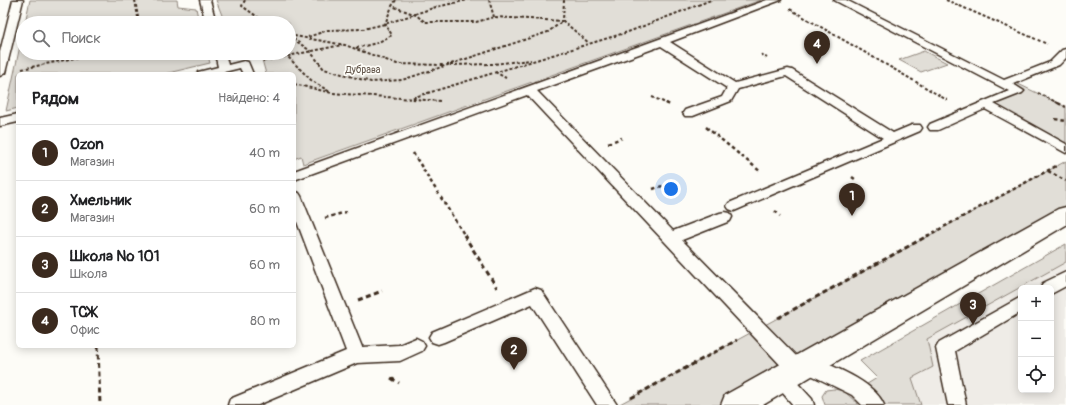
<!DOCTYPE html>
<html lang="ru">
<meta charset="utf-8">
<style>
body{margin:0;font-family:Pangolin,sans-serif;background:#f6f6f6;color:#202124}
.controls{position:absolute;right:12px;bottom:12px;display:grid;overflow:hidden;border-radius:6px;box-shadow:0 2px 10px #0003}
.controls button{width:36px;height:36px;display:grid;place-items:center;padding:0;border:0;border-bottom:1px solid #e0e0e0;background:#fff;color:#202124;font:20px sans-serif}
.you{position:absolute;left:671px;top:189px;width:14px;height:14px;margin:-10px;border:3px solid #fff;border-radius:50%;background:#1a73e8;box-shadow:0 0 0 6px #1a73e833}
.badge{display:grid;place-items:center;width:26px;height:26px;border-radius:50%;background:#3b2a1e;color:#fff;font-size:13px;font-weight:700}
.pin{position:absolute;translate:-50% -33px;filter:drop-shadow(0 1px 2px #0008)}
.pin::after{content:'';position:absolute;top:21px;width:14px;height:12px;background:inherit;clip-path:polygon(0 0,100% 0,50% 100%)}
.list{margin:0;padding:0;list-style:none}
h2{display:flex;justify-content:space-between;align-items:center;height:52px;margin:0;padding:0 16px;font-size:17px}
h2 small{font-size:13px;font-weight:400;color:#757577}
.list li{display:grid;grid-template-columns:26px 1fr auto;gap:12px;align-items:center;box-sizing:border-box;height:56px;padding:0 16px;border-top:1px solid #e0e0e0}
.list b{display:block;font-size:15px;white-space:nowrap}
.list p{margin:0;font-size:13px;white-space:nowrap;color:#757577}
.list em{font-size:13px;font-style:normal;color:#757577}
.icon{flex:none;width:22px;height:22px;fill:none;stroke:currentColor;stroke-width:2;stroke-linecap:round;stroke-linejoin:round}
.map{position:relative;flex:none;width:1066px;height:405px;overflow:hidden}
.search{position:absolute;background:#fff;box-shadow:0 2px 10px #0003;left:16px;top:16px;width:280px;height:44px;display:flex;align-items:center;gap:10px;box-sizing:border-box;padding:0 14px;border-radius:22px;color:#757577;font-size:15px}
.panel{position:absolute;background:#fff;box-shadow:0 2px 10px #0003;left:16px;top:72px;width:280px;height:276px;border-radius:6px}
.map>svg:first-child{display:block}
.built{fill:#efece7;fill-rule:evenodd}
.green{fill:#e1ded7;stroke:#8e847a}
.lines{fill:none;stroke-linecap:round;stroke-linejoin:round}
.service-casing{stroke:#3b2a1e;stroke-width:3}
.minor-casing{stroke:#3b2a1e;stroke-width:3}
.path-far2{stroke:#3b2a1e;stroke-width:2;stroke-dasharray:3 2;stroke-linecap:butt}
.path-far1{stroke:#3b2a1e;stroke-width:2.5;stroke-dasharray:3.5 3;stroke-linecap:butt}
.path{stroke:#3b2a1e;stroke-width:3;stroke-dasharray:5 3.5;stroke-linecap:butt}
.service{fill:#fdfcf7;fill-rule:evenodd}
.minor{fill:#fdfcf7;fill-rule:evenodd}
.labels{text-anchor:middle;stroke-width:3.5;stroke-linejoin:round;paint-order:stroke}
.far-park-label{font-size:10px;fill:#64574c;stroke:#fdfcf7}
</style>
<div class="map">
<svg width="1066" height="405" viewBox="0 0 1066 405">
<rect width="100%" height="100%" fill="#fdfcf7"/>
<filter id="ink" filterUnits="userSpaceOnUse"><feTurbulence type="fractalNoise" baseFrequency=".025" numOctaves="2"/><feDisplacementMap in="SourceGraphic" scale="8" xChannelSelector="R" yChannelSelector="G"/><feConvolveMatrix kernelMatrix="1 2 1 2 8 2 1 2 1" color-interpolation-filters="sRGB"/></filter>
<g filter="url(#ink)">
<!-- built -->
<path class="built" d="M1066,244V405H840L849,395L877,378L860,361ZM1021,288H1051V390H1021Z"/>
<!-- green -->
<path class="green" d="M30,0H177L178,6L196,8L199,23H25Z
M216,0H761L303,164L301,156L294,159V74H266L261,56L256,53H289V23H225Z
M23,32V53H207L210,63L164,74H18V108L6,111Z
M924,51L947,63L921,72L899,60Z
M1012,81L1066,107V149L985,104L1017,91L1004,84Z
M1066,161V215L736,405H618Z
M1066,244V262L927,339L933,367L912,378L921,405H885L864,386L877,378L860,361Z
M834,389L844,391L859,405H825L822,396L826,390Z"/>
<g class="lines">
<defs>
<path id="service" d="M13,0H23L5,73L0,76V52Z
M200,0H210L216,23H206Z
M767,0H781L670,42L735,83L788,69L792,70L893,133L912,125H920L922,128L920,131L734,211L729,209L727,206L729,203L883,138L786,76L738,89L731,101L693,116H685L683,113L685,110L722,97L727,88L661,46L537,91L673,231L720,213L725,212L730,213L732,217L730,221L682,240L800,360L807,356C831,365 874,381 884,405H862L852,395L805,372L803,376L797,378L791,376L812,399L814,405H793L776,385L773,379L776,373L782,371L788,373L527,95L294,180V171Z
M834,0H846L1004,80L1050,62L1062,50L1066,49V58L1059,65L1013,84L1024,91L1022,93L994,104L1066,144V153L985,109L938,130H930L928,127L930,124L1009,91Z
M215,53H225L228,65L244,61L248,62L253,74H243L240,68L216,74H197L198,72L218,67Z
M18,114V122L0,126V118Z
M294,191L299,193L301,196L362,347L399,345L416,338L422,341L425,346L422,351L400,361L357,363L258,405H228L230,399L346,351L294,214Z
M1066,272V286L1051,294V288H1041L1043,283Z
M535,288L541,290L617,405H597L532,304L444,342L438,344L432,342L429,337L432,332Z
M1021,297V312L955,351L966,405H948L936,348L939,343Z"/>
<path id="minor" d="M1066,207V225L763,405H721L725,395L1058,209Z"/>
</defs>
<!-- service casing -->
<use href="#service" class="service-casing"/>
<!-- minor casing -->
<use href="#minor" class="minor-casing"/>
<!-- path-far2 -->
<path class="path-far2" d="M135,0L139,23
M245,0L242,6L266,23
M396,0L392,6L416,15L425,22H476L494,17L562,21
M489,0L494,17
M564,0L563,21L589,43
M946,0L1047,44
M790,9L947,100
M289,35L345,45L397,64L443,65
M289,36L309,50L324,69L371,82L402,80L548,32L563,21
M308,37L328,30L363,29L385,24L436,7L468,0
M356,48L377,43L392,35L385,24L392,6
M285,54L311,80L330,92
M761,54L767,58
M263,61L342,45
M450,65L492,64L531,60
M22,69L98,53
M495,72L506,78
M294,84L332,93L440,101
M1038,93L1060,104
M652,97L668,104
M408,99L628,32L711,0"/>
<!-- path-far1 -->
<path class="path-far1" d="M666,103L670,105
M1058,103L1066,107
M1055,119L1066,121
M706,127L761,172
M608,143L622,138
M413,153L465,236
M1048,171L1066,181
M852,177L856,180
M653,189L668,184
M775,211L780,216
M325,218L346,212
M927,236L1058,165"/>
<!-- path -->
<path class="path" d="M464,235L497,288
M358,300L382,291
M778,318L929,235
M98,346L100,405
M391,378L399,383
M631,398L737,340"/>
<!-- service -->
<use href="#service" class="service"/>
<!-- minor -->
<use href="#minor" class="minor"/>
</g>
</g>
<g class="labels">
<!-- far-park labels -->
<g class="far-park-label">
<text x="363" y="73">Дубрава</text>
</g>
</g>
</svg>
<div class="controls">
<button>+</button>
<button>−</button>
<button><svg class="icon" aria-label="locate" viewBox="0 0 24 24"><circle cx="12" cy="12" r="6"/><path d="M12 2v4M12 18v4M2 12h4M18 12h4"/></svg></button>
</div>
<div class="you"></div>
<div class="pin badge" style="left:852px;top:216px">1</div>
<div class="pin badge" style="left:514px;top:370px">2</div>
<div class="pin badge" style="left:973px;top:325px">3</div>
<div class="pin badge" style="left:817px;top:64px">4</div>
<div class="search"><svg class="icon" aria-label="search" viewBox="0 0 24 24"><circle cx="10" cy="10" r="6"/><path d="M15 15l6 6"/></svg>Поиск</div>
<section class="panel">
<h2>Рядом<small>Найдено: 4</small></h2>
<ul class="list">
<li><span class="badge">1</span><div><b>Ozon</b><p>Магазин</p></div><em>40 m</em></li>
<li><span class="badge">2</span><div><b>Хмельник</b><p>Магазин</p></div><em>60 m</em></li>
<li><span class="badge">3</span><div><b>Школа № 101</b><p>Школа</p></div><em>60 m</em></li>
<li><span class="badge">4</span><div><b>ТСЖ</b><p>Офис</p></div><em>80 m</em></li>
</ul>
</section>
</div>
